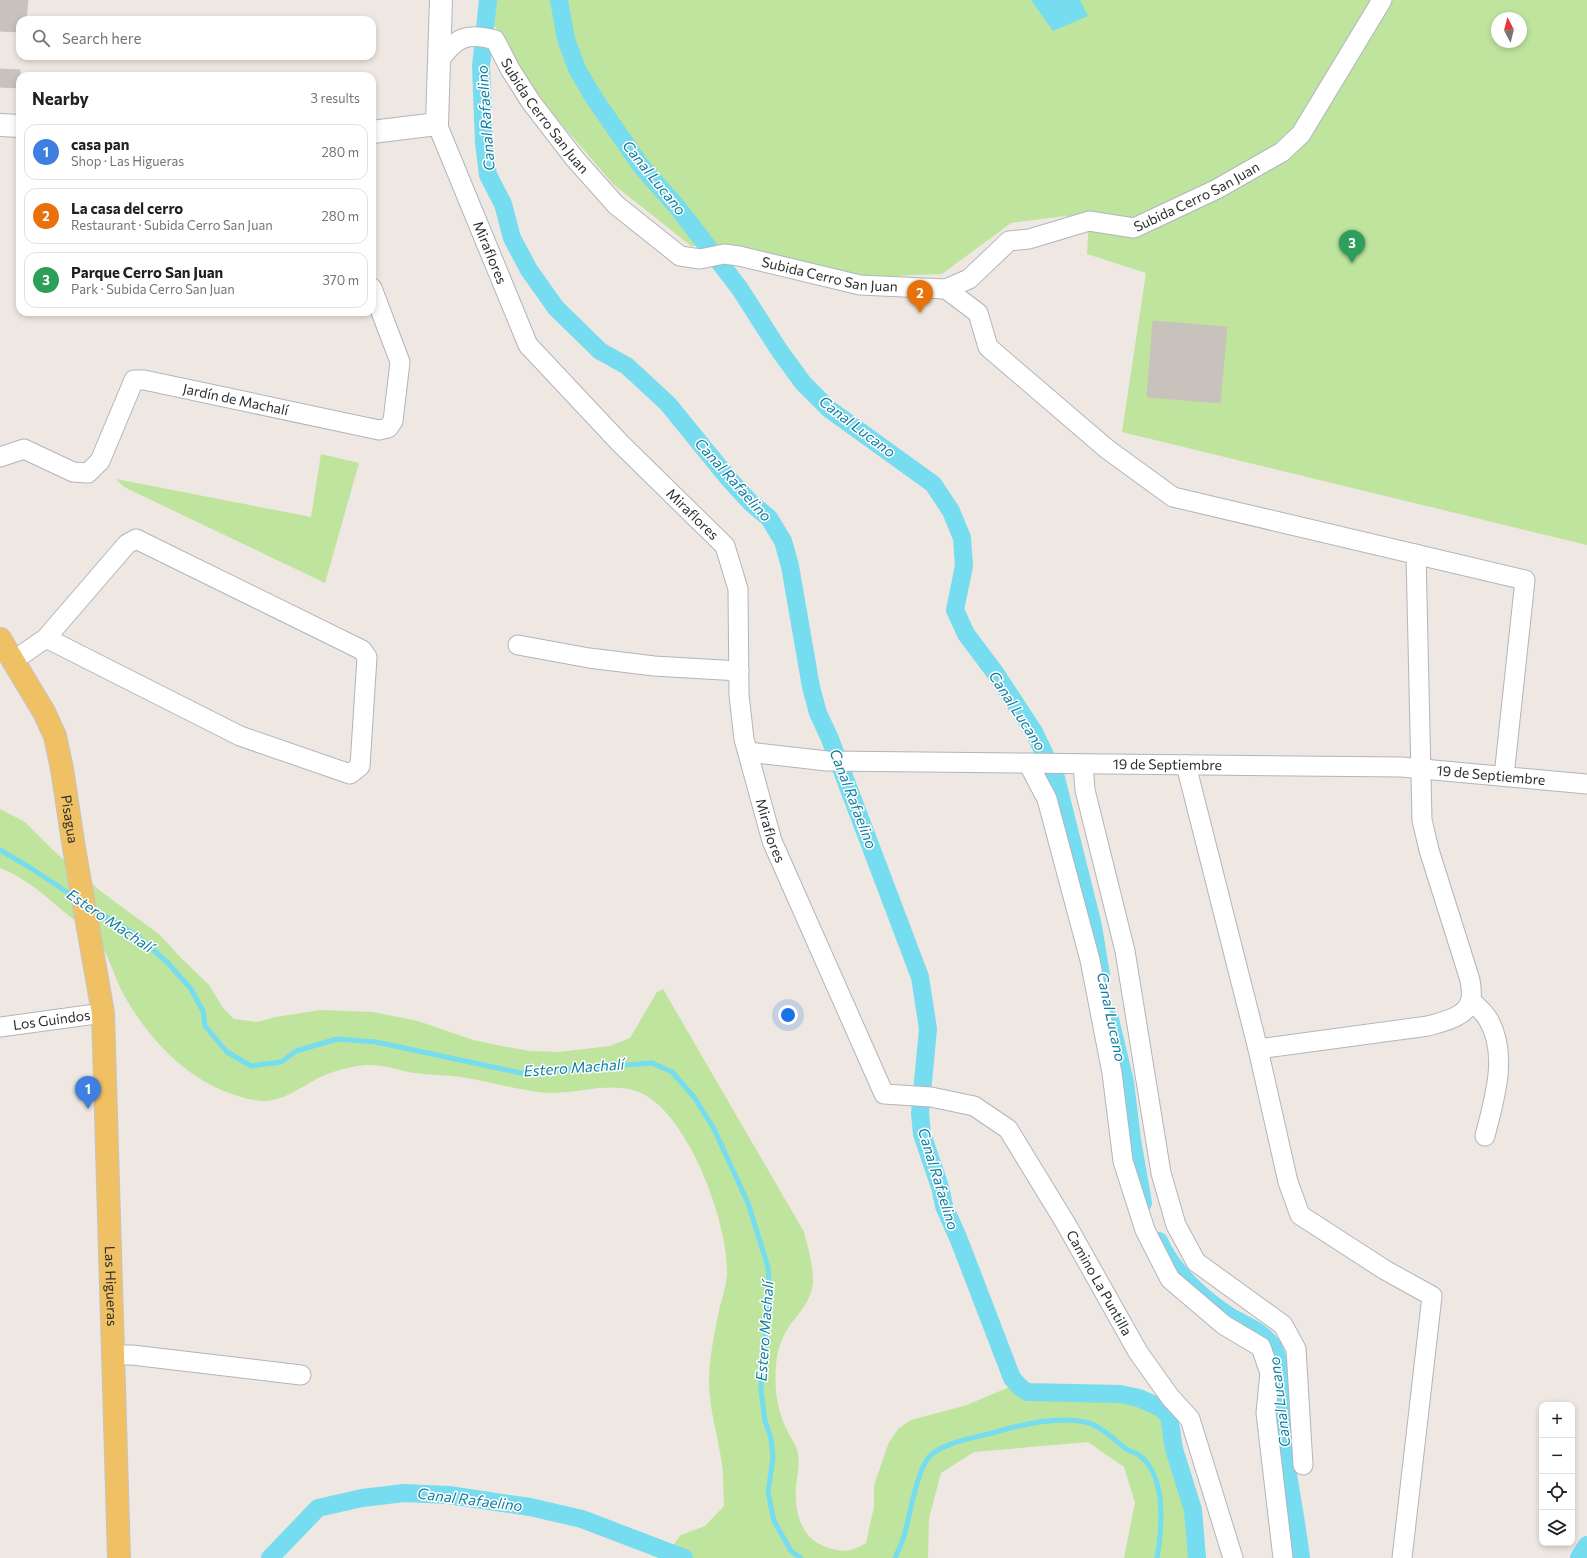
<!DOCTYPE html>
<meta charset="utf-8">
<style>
body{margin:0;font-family:Commissioner,sans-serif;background:#f2f2f2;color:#202124}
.controls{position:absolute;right:12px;bottom:12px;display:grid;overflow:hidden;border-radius:8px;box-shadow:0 2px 6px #0003}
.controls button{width:36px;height:36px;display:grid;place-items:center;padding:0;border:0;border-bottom:1px solid #e0e0e0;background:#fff;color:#202124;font:20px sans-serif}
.compass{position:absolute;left:1491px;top:12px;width:36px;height:36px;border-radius:50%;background:#fff;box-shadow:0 2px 6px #0003;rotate:353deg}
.you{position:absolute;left:788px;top:1015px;width:14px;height:14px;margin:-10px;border:3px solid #fff;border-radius:50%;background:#1a73e8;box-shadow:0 0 0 6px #1a73e833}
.badge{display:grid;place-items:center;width:26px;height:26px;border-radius:50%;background:#1a73e8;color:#fff;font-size:13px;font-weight:700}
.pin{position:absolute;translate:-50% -33px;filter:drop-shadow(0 1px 2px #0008)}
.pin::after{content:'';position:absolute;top:21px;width:14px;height:12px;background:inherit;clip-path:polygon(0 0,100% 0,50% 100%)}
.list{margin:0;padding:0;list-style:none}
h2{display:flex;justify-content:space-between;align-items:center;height:52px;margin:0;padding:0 16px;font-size:17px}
h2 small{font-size:13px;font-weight:400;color:#757577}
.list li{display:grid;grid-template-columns:26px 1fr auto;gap:12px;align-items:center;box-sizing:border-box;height:56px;margin:0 8px 8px;padding:0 8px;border:1px solid #e0e0e0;border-radius:12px}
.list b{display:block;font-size:15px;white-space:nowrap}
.list p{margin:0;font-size:13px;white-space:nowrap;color:#757577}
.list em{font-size:13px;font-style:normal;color:#757577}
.icon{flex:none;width:22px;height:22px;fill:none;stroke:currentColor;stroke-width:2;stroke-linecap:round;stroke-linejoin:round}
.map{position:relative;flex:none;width:1587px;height:1558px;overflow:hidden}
.search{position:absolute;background:#fff;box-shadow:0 2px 6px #0003;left:16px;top:16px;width:360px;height:44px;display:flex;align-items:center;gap:10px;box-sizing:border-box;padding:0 14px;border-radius:12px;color:#757577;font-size:15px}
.panel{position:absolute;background:#fff;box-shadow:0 2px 6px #0003;left:16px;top:72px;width:360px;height:244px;border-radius:12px}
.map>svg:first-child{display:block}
.green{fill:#bee49e;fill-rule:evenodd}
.water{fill:#76dcef}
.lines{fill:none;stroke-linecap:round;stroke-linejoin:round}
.stream{stroke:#76dcef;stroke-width:5}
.canal{stroke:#76dcef;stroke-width:18}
.building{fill:#c8c2bc;stroke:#cbc3ba}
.street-casing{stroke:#b1b5be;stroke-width:21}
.secondary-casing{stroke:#b1b5be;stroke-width:24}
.primary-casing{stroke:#c4c4c4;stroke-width:24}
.street{stroke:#fff;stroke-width:19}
.secondary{stroke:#fff;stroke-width:22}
.primary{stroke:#f0c064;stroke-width:22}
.labels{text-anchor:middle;stroke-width:3;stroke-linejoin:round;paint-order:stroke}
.street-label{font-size:14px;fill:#2e2e2e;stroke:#fff}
.water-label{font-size:15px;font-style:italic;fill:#0f7fa1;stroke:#fff}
</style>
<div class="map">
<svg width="1587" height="1558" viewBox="0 0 1587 1558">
<rect width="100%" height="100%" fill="#efe7e1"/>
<!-- green -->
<path class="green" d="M488,0H1587V545L1122,432L1146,273L1087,254L1089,221L1066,216L1011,223L942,274L868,277L732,246H691L613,184L559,121L522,73L488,14ZM1497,18H1521V42H1497Z
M321,454L359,463L325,583L124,487L116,479L311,517Z
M0,809L25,822L54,851L99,890L160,935L180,957L209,985L223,1008L234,1019L257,1022L276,1017L320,1010L373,1012L418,1021L473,1040L502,1046L530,1051L559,1052L610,1046L630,1038L657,992L663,989L804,1232C808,1248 813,1264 813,1280C813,1298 800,1312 790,1325C782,1336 777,1352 776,1365C774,1389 777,1411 788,1432C792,1440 797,1446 798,1454C800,1466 797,1476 796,1487C794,1511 801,1539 826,1547C844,1553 850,1552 866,1543L874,1507V1485L889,1442L899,1428L911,1420L967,1405L1014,1385L1023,1393L1120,1397L1140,1401L1157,1408L1168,1421L1175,1467L1189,1505L1193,1558H1124L1135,1503L1124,1467L1088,1442L974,1452L941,1473L929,1518L928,1558H691L670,1549L681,1535L705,1526L724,1506C723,1492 724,1477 722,1464C718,1436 709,1409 709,1381C709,1361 714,1335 718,1315C721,1301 726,1288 727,1274C729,1224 688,1112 639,1092C606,1080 572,1097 538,1092C514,1089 491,1082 467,1078C450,1075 431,1075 414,1073C398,1070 382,1064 366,1065C353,1066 337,1070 325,1075C306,1083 287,1100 265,1101C251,1101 237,1096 224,1091C182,1074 147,1036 125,997C115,980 111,960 100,943C93,934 82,927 73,919C49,900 29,879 0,868Z"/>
<!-- water -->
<path class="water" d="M1031,0H1080L1088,16L1053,31Z"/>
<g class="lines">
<!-- stream -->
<path class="stream" d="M0,850L29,867L76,898
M91,908L136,935L167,962L191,989L203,1011L205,1026L227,1052L251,1066L281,1062L296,1051L337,1039L376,1042L521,1073L652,1063L672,1072L694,1097L714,1129L748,1203L768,1267L770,1297L762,1361L761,1390L765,1421L771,1438L773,1458L768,1492L774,1521L791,1551L801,1558
M895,1558C898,1551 902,1543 904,1536C910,1517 917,1465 932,1454C949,1441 974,1438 992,1433C1019,1425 1057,1416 1085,1422C1100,1425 1113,1439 1125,1448C1129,1452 1135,1452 1139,1455C1167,1476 1162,1528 1157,1558"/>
<!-- canal -->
<path class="canal" d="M488,0L481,66L484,143L488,175L503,204L512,238L529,270L556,308L600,351L627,366L668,404L729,479L750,502L769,518L783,541L790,566L811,687L818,713L830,739L920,977L928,1029L920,1113L922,1134L940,1187L944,1206L959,1240L1012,1378L1020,1387L1027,1392L1120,1394L1139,1398L1161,1408L1169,1416L1174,1449L1193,1510L1197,1558
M559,0L566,39L577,69L594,98L641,166L678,208L740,289L779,350L803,383L829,409L933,484L951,511L962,538L964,566L955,610L966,634L996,674L1034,732L1056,778L1093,926L1101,975
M1110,1019L1125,1082L1132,1140L1143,1203
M1159,1241C1172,1271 1202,1298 1229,1316C1244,1325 1263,1331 1273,1347C1282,1362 1279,1391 1280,1407C1283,1458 1295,1508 1301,1558
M270,1558L318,1508L362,1498L404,1493L449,1495L530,1507L582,1519L684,1558
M1579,1558L1587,1545"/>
</g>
<!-- building -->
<path class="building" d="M0,0H28L26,20H20V32L0,31Z
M0,69L20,70V88L0,87Z
M1153,321L1227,327L1220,403L1147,397Z"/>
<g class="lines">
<defs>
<g id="street">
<path id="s1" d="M439,61C456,37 467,32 495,40L510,69L531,102L575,159L616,205L680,256L700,259L724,254L739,256L860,285L946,289L969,279L1009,241L1029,239L1089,221L1134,228L1217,189L1282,152L1301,134L1382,0"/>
<path id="s2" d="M437,124L528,345L620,443L725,546L738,589L739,695L744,739L772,841L884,1094L931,1097L974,1106L1008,1129L1066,1224L1138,1352L1170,1397L1190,1419L1233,1558"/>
<path d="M946,289L978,313L988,347L1107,449L1173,497L1525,580L1504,776"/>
<path id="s3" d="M0,457L24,449L73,472L88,473L100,461L134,380H144L379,430L388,428L393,421L400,362L372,288"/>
<path d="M518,645L589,658L654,666L739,671"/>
<path d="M13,661L46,638L127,544L136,539L362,650L367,657L360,766L350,774L240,736L46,638"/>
<path id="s4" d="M748,752L827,761L1401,767L1587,784"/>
<path d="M1028,763L1047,799L1090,960L1112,1073L1123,1161L1145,1230L1170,1279L1224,1325L1261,1347L1270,1373L1266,1413L1283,1558"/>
<path d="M1083,764L1085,790L1125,951L1161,1173L1176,1225L1196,1262L1283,1325L1296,1349L1303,1465"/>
<path d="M1186,765L1258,1049L1288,1182L1300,1215L1385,1270L1432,1296L1402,1558"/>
<path d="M1471,1001C1477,1006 1484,1012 1488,1019C1509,1054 1494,1100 1485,1136"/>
<path id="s5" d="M0,1027L103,1013"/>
<path d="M1258,1049L1428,1026C1442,1022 1468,1017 1471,999C1472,993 1471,986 1470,980L1429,850L1422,820L1416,554"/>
<path d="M112,1355H132L301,1375"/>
</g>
<path id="secondary" d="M0,125L20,126
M372,132L437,124L441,0"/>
<g id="primary">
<path id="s6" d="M0,639L44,712L55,736L62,769L74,848L103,1013L119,1558"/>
</g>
</defs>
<!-- street casing -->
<use href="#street" class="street-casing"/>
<!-- secondary casing -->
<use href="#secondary" class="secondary-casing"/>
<!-- primary casing -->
<use href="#primary" class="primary-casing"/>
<!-- street -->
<use href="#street" class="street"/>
<!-- secondary -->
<use href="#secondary" class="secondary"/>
<!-- primary -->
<use href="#primary" class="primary"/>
</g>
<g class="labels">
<!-- street labels -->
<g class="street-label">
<text dy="5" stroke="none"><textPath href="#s1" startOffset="157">Subida Cerro San Juan</textPath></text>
<text dy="5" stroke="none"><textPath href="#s1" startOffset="902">Subida Cerro San Juan</textPath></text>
<text dy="5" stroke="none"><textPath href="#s2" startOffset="139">Miraflores</textPath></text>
<text dy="5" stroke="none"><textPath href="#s1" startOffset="506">Subida Cerro San Juan</textPath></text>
<text dy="5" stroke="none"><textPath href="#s3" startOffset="303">Jardín de Machalí</textPath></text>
<text dy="5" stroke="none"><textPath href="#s2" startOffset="475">Miraflores</textPath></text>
<text dy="5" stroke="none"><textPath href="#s4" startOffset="420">19 de Septiembre</textPath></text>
<text dy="5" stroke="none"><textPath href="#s4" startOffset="744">19 de Septiembre</textPath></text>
<text dy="5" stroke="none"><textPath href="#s6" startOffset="196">Pisagua</textPath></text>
<text dy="5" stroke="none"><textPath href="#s2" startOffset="811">Miraflores</textPath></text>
<text dy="5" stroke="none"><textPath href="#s5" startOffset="52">Los Guindos</textPath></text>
<text dy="5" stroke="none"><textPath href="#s2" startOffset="1409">Camino La Puntilla</textPath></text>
<text dy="5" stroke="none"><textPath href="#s6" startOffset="666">Las Higueras</textPath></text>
</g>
<!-- water labels -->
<g class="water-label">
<text transform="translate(486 118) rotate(-94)" y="5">Canal Rafaelino</text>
<text transform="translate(654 178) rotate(51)" y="5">Canal Lucano</text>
<text transform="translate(857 427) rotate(37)" y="5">Canal Lucano</text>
<text transform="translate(733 480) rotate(48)" y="5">Canal Rafaelino</text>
<text transform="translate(1017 711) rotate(57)" y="5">Canal Lucano</text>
<text transform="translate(853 799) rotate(69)" y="5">Canal Rafaelino</text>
<text transform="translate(110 921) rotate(34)" y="5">Estero Machalí</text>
<text transform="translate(1111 1017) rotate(78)" y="5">Canal Lucano</text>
<text transform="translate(574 1068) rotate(-4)" y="5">Estero Machalí</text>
<text transform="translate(938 1179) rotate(73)" y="5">Canal Rafaelino</text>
<text transform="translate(765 1331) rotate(-86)" y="5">Estero Machalí</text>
<text transform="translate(1280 1402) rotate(-97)" y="5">Canal Lucano</text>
<text transform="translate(470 1500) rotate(7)" y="5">Canal Rafaelino</text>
</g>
</g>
</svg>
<div class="controls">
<button>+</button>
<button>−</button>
<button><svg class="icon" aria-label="locate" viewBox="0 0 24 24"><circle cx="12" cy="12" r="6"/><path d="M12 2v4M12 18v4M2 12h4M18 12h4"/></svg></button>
<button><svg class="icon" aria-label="layers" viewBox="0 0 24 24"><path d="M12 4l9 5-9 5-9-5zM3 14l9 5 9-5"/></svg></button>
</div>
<svg class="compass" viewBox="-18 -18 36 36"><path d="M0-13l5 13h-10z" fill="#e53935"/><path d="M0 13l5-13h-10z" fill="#757577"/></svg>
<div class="you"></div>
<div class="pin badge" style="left:88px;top:1109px;background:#3f7fe0">1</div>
<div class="pin badge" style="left:920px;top:313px;background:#e8710a">2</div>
<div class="pin badge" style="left:1352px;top:263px;background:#2e9e5b">3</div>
<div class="search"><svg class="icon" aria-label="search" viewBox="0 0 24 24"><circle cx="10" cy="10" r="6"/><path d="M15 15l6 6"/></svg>Search here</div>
<section class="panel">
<h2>Nearby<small>3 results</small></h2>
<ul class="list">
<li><span class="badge" style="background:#3f7fe0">1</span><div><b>casa pan</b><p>Shop · Las Higueras</p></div><em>280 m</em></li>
<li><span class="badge" style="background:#e8710a">2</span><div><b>La casa del cerro</b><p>Restaurant · Subida Cerro San Juan</p></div><em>280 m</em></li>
<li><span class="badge" style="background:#2e9e5b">3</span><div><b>Parque Cerro San Juan</b><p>Park · Subida Cerro San Juan</p></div><em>370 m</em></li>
</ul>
</section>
</div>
